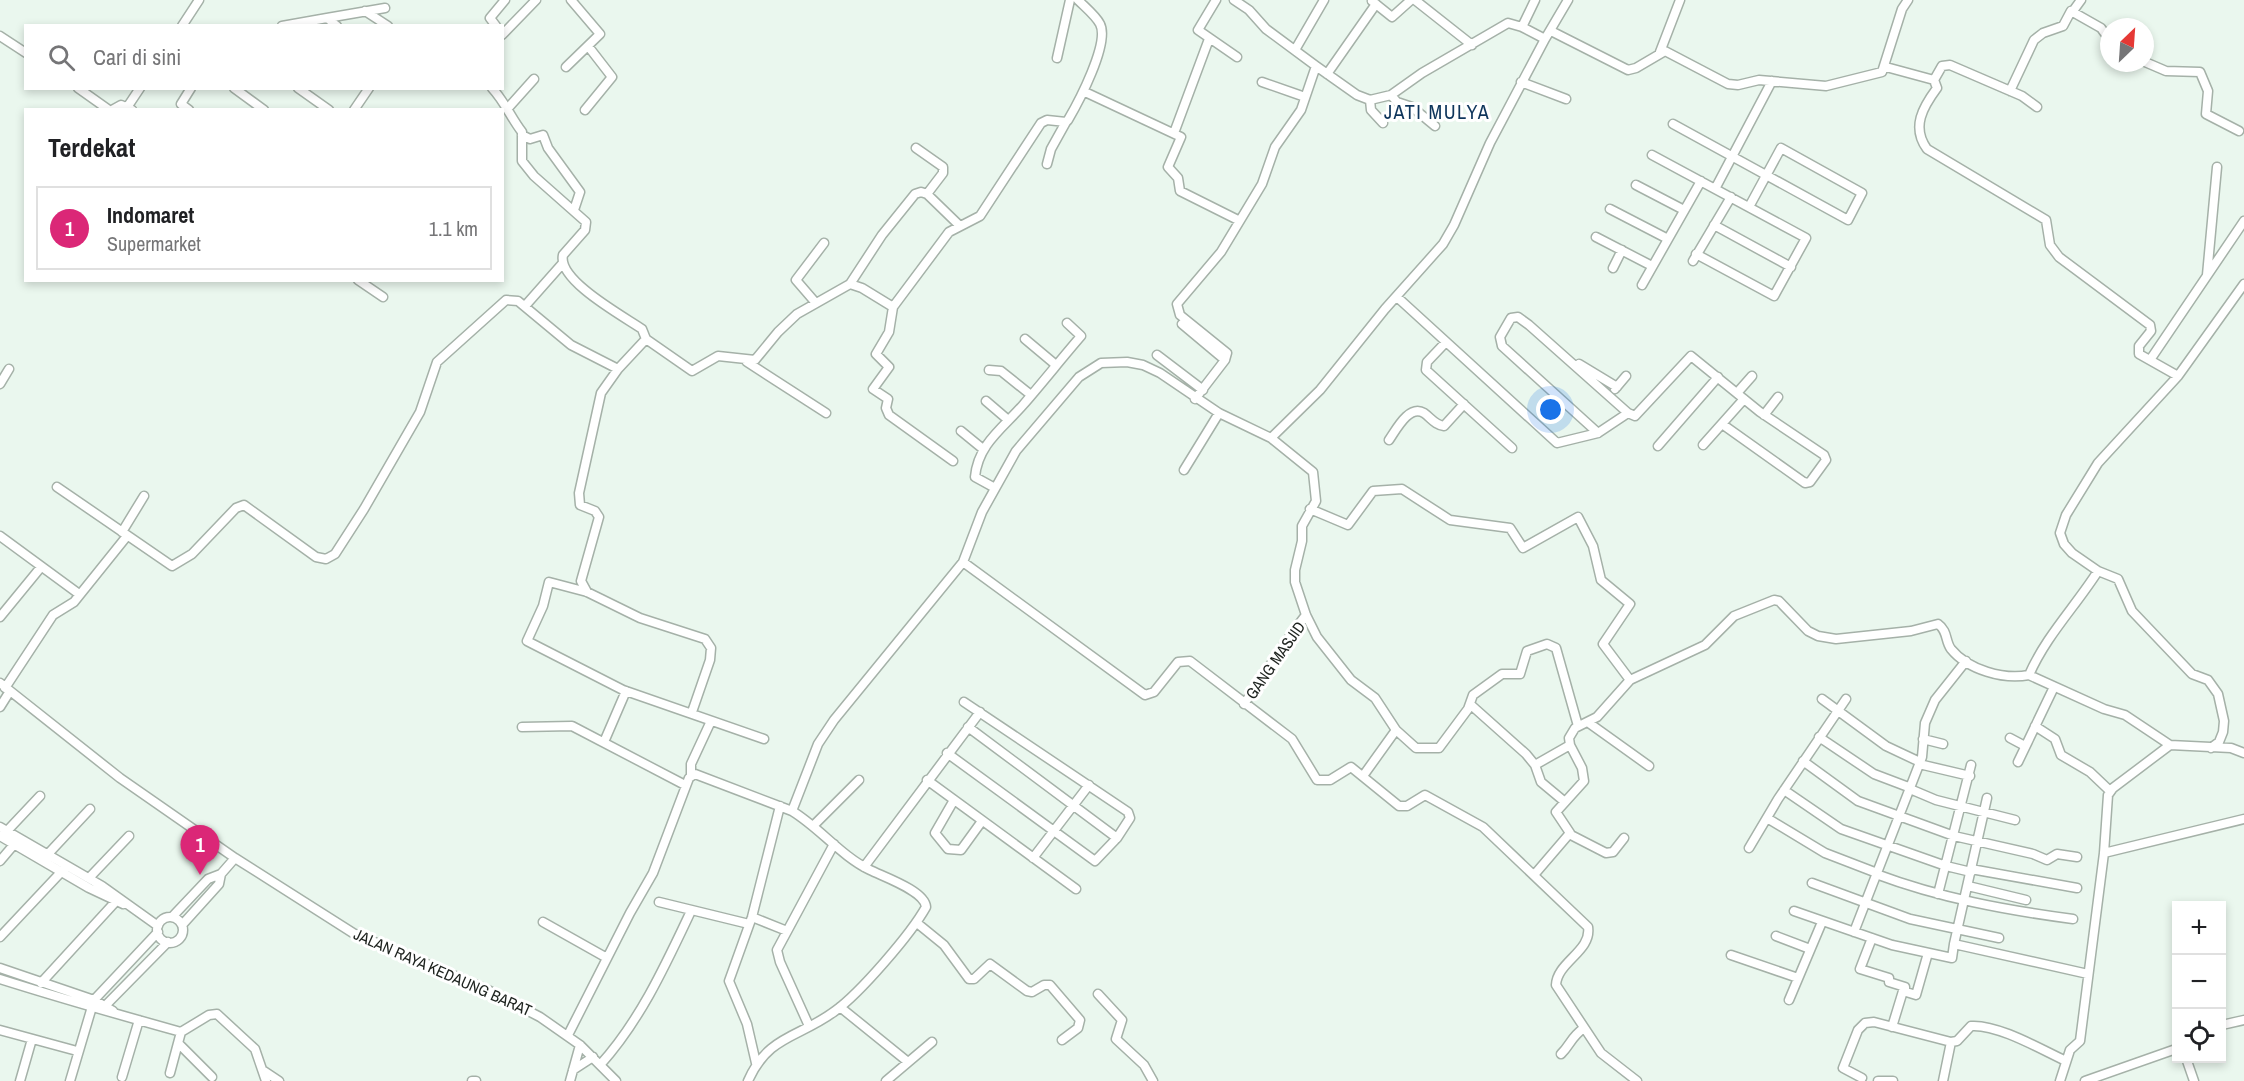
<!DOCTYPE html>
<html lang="id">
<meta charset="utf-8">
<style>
body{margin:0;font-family:"Archivo Narrow",sans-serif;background:#f6f6f6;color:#202124}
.controls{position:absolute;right:18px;bottom:18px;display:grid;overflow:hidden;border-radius:0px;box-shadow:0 3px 9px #0003}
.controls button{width:54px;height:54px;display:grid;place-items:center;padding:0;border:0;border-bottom:2px solid #e0e0e0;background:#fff;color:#202124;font:30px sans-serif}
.compass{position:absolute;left:2100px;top:18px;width:54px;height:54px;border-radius:50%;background:#fff;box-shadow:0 3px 9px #0003;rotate:25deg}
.you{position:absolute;left:1551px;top:410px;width:21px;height:21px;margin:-15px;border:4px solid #fff;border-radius:50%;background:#1a73e8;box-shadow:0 0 0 9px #1a73e833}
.badge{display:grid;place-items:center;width:39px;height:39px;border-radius:50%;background:#db2777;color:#fff;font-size:20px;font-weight:700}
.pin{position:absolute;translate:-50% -50px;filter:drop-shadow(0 2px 3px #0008)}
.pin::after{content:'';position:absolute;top:32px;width:21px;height:18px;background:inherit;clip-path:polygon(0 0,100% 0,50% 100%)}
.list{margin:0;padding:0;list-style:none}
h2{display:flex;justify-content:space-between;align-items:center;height:78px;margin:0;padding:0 24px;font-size:26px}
h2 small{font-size:20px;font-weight:400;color:#757577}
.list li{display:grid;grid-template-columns:39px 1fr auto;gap:18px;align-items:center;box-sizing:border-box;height:84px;margin:0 12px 12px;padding:0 12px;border:2px solid #e0e0e0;border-radius:0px}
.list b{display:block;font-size:22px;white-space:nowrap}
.list p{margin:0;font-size:20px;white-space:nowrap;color:#757577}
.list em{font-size:20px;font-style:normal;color:#757577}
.icon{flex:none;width:33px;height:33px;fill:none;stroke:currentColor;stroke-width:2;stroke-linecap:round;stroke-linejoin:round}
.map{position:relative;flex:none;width:2244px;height:1081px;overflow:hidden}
.search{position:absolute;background:#fff;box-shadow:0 3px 9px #0003;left:24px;top:24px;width:480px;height:66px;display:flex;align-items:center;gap:15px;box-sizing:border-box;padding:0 21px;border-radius:0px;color:#757577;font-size:22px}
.panel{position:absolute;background:#fff;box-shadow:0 3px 9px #0003;left:24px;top:108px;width:480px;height:174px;border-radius:0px}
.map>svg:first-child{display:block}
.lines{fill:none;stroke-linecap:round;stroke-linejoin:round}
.minor-casing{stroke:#a5b1a8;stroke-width:11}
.minor{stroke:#fff;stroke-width:8}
.labels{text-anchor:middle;stroke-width:6;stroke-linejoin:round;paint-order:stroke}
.street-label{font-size:16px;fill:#1d221e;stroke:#fff}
.quarter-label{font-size:20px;letter-spacing:1.5px;fill:#0e355b;stroke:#fff}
</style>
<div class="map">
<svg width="2244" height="1081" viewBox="0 0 2244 1081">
<rect width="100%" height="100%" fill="#eaf7ee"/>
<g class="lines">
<defs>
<path id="minor" d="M1216,0L1198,30L1237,57
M1234,0L1249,10L1266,29L1316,66L1357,95L1370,100L1391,95L1422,73L1508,23L1522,27L1545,39L1568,0
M1415,0L1472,45
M1372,1L1392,17L1411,0
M365,11L388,26
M2073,11L2081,0
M182,26L199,0
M282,26L327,18
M337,26L327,18L385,8
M496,26L490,18L505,0
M1522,27L1535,0
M1551,31L1628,70L1636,68L1665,51L1728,84L1738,85L1759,80L1826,86L1882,72L1902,9L1908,0
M502,35L536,0
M0,36L26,53
M1295,50L1324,0
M1660,52L1680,0
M1057,58L1070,0
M2145,62L2166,71L2200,72L2208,91L2206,114L2239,131
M566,67L600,34L571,0
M1886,67L1934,80L1937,88C1923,107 1911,127 1927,149L2046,220L2050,245L2059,257L2150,325L2151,331L2139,346V354L2178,376
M1327,74L1376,4
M1934,80L1942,66L1950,65L2022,96L2037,107
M1262,82L1305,97
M1521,82L1566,99
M78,88L109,110
M234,88L264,110
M298,88L329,110
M492,88C505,102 511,118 522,132V161L534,176L586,222L585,230L563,255C557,280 623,316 642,329L646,339
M2010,91L2034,40L2043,33L2063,26L2071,11L2101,28L2109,39
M1085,92L1181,137L1168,167L1178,178L1180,191L1238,220
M1391,95L1397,102L1412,107L1435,126
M1370,100L1371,110L1383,123
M128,106L140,88
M508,108L534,79
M112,110L121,105L132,110
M189,110L181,104L191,88
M354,110L369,88
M585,110L612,77L588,46
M1673,124C1731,156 1790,188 1848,220L1862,193L1781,148L1749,207
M1174,133L1209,39
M522,135L530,139L543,135L548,148L580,192L574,210
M916,148L943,167V173L927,194L960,226
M1652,155L1806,238L1774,296L1696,254
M1047,164L1051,149L1066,122
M1636,185L1684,210
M1715,189L1772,81
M1610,209L1668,239
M1714,225L1791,267
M1596,237L1652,266
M1693,261L1731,197
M1613,268L1622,250
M2207,275L2217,167
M358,280L383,297
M850,284L882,235L915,194L921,192L927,194
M1642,285L1701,181
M1397,297L1557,443L1598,433L1628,413L1635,416L1691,356L1760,412L1824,455L1826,460L1810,482L1805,483L1722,424
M815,302L796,280L824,243
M525,306L563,263
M893,307L889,332L876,354L889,367L873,389L888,399L886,408L889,415L953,461
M1182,324L1225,360
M1025,339L1056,365
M1446,342L1427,362L1426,370L1512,448
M1157,355L1203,390
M2150,360L2244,221
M747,362L826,413
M1579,364L1617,387
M989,370L1001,371L1031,395
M0,384L9,369
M1615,389L1626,376
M1737,393L1752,376
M1195,399L1225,360L1227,353L1180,315L1177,304L1221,252L1262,184L1275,147L1301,110L1316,66
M986,401L1007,419
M1764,415L1778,397
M961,431L983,449
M1598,433L1502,346L1500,337L1511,318L1518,317L1529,325L1628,413
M1271,438L1320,390L1385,309L1443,244L1454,225L1490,143L1545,39
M1389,440C1396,430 1409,404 1424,413C1431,418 1435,425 1444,426L1464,404
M1703,445L1744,399
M1658,446L1718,377
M1184,470L1219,413
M57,487L172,566L192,554L236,508L244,505L316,557L326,559L335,554L364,509L420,412L437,362L506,300L518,301L571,345L618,369L646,339L692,371L718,356L755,360L778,332L797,314L850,284L862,288L893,307L949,232L980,216L1041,123L1047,120L1066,122L1068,120C1078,103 1110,43 1100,24C1096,16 1085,7 1078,0
M995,488L975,477C978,444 1003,428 1023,405C1043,382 1062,358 1081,336L1067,323
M1310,509L1348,525L1373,491L1402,489L1450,520L1510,528L1523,548L1578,517L1593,546L1601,580L1630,604L1603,644L1630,680
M122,532L144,496
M0,536L79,594
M963,562L982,512L1016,451L1079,377L1101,363L1127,362L1143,365L1160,373L1219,413L1271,438L1313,472L1316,501L1302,526V541L1295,570V582L1306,615L1317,637L1351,680L1375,698L1396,730L1416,748H1439L1468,709L1473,695L1502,674H1520L1527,651L1547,644L1556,648L1578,726
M2098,571L2118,579L2132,611L2192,674L2208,680L2218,694L2224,721L2223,732L2219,742L2211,748
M587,592L581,581L599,517L595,511L580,505L579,493L601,393L618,369
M0,617L41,567
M2029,675C2046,636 2075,607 2098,571L2072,553L2064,544L2060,533L2066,515L2098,463L2178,376L2244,284
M0,683L120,778L235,858L353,933L484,988L540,1017L580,1045L616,1081
M5,688L53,615L74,602L127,536
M1822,699L1886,746L1920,762
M1244,704C1265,674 1283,644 1306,615
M1471,705L1526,754L1535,765L1541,782L1565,802
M0,707L10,691
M692,712L710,660L711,648L705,639L640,618L587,592L549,582L543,606L527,641L623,690L764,739
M1589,723L1649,766
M2035,726L2055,739L2061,755L2090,772L2110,791
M522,727L572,726L685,785
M968,727L1117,838
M1819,737L1874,774L1911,788
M2010,738L2025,746
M1923,739L1943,744
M604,742L626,691
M947,753L1095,861L1117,838L1130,818L1128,812L964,702
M1803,761L1858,801L1954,836L2033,854L2047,860L2057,854L2077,857
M2018,762L2054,687
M1919,764L1970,776
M1535,765L1570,745
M691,776V764L711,721
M1363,776L1396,730
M927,780L1076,889
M1910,789L1936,800L2015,820
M1784,790L1841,829L1946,866L1971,872
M954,800L935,833L948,849L961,850L982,821
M1767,818L1825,853L1877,873
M815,824L859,780
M0,827L102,886L158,926
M7,831L40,796
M1569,834L1606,853L1613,852L1624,838
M0,836L89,888L123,904
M1749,848L1778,799L1846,699
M2104,853L2244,819
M48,854L90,809
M1033,858L1089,785
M0,861L17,841
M864,867L980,712
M1971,869L2077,888
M1876,874C1940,898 2005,910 2073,919
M1534,875L1570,833L1556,812L1584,781L1582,768L1570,745L1569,738L1575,728L1597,717L1630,680L1705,645L1734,616L1774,600L1779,601L1808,631L1818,636L1836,639L1911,631L1938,624C1948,631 1945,641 1951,649C1968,670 2004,680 2029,675L2104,709L2125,715L2170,745L2231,748L2244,753
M89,878L129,836
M1812,883L1910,919L1999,938
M1968,886L2026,900
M1938,894L1971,765
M659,902L749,924
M1794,911L1892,945L1952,958L1954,944L2088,974
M172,917L208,879L221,874L235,858
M752,917L787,931
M157 930a13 13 0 1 1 26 0a13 13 0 1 1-26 0Z
M543,922L607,958
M917,923L944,945L969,979H974L990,964L1027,991L1032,992L1044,985H1050L1080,1020L1078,1028L1062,1040
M182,925L219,884L221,874
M1854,932L1922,757L1925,723L1935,700L1966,661
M1776,936L1810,949
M0,937L64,869
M1872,938L1860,969L1889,978V982L1905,987V992
M1954,944L1987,798
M1731,955L1798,978
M0,968L94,1000L113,1011
M0,979C60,998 120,1015 181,1032
M41,983L118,899
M1098,994L1122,1020L1116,1039L1144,1065L1153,1081
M1789,1000L1822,922
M840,1007L908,1062
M103,1008L168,942
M2222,1025L2244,1020
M809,1026L780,962L777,950L834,844
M1892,1027L1903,991L1916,995L1928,953
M0,1030L77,1051
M568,1035L630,913L653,873L689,778L695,774L792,811
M179,1044L212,1077
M1561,1054C1571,1044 1571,1037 1584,1028
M2186,1058L2194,1081
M756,1063L747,1024L729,981L752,917L780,806
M600,1065C640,1021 666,964 691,911
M573,1070L593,1057
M264,1071L279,1081
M170,1073L181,1032L209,1015L217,1014L255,1049L266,1081
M122,1077L139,1020
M1862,1078L1843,1068L1858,1030L1865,1023L1874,1022L1951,1042L1957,1041L1971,1026C1998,1024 2042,1050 2066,1061
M20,1081L32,1039
M70,1081L94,1000L158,932
M472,1081H476
M570,1081L580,1045
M748,1081C768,1035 799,1038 835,1011C860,993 911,934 926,907C925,891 884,877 870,870C841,856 820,828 792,811L818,744L834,720L963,562L1145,695L1154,692L1178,662L1190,661L1292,739L1317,780H1330L1351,767L1399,806H1407L1425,795L1483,827L1588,927C1592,951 1557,962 1556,985L1601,1053L1637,1081
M886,1081L932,1042
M1878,1081H1893
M1943,1081L1951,1042
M2060,1081L2070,1050L2080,1041L2104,853L2108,795L2113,788L2170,745
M2085,1081L2176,1049"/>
</defs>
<!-- minor casing -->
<use href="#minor" class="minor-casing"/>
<!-- minor -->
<use href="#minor" class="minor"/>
</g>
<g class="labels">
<!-- street labels -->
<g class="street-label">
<text transform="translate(1275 660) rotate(-55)" y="6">GANG MASJID</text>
<text transform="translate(443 972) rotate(24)" y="6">JALAN RAYA KEDAUNG BARAT</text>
</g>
<!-- quarter labels -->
<g class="quarter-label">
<text x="1437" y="119">JATI MULYA</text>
</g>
</g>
</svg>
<div class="controls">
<button>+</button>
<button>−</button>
<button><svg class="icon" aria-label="locate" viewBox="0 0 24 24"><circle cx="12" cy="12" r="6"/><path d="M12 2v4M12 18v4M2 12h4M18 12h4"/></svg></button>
</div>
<svg class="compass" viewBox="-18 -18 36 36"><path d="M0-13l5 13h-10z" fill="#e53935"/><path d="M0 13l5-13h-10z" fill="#757577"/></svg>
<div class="you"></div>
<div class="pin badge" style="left:200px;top:875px">1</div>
<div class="search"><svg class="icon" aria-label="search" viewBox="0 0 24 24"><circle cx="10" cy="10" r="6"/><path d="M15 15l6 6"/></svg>Cari di sini</div>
<section class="panel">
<h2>Terdekat<small></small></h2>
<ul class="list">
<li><span class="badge">1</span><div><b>Indomaret</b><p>Supermarket</p></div><em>1.1 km</em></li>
</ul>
</section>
</div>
